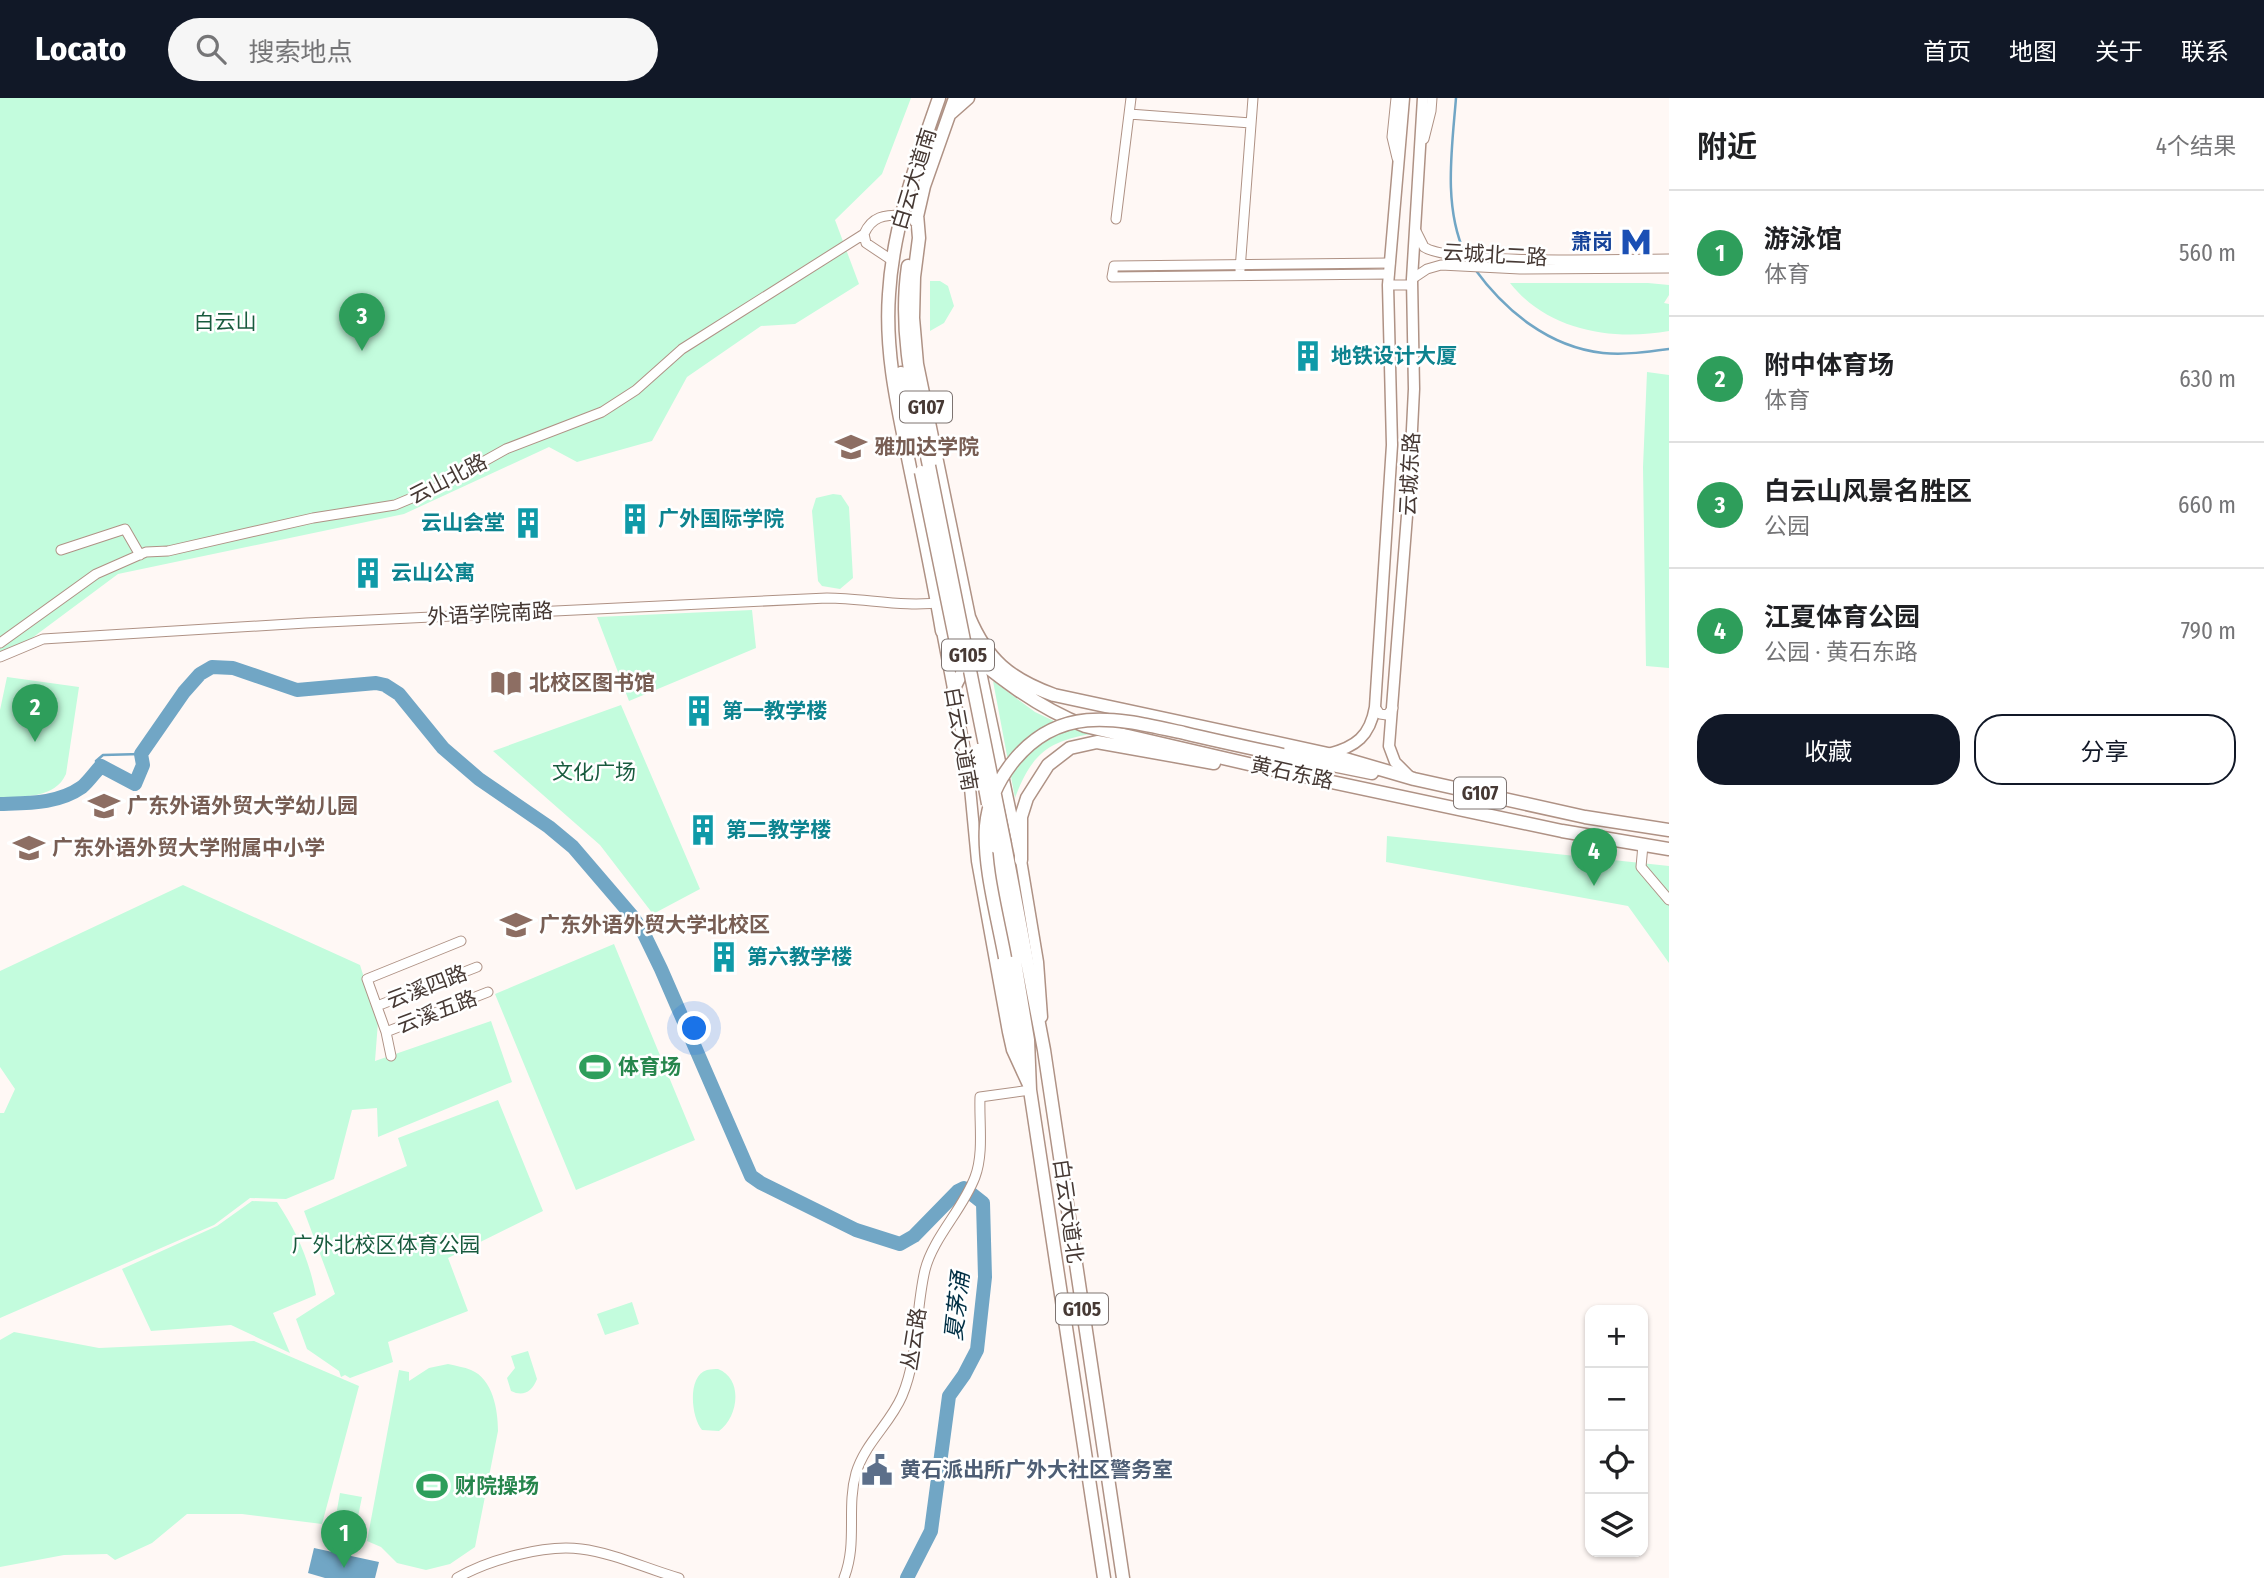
<!DOCTYPE html>
<html lang="zh">
<meta charset="utf-8">
<style>
body{margin:0;font-family:"Fira Sans Condensed","Noto Sans SC",sans-serif;background:#f6f6f6;color:#202124}
.controls{position:absolute;right:21px;bottom:21px;display:grid;overflow:hidden;border-radius:14px;box-shadow:0 2px 5px #0004}
.controls button{width:63px;height:63px;display:grid;place-items:center;padding:0;border:0;border-bottom:2px solid #e0e0e0;background:#fff;color:#202124;font:35px sans-serif}
.you{position:absolute;left:695px;top:931px;width:24px;height:24px;margin:-18px;border:5px solid #fff;border-radius:50%;background:#1a73e8;box-shadow:0 0 0 10px #1a73e833}
.badge{display:grid;place-items:center;width:46px;height:46px;border-radius:50%;background:#111827;color:#fff;font-size:23px;font-weight:700}
.pin{position:absolute;translate:-50% -58px;filter:drop-shadow(0 2px 4px #0008)}
.pin::after{content:'';position:absolute;top:37px;width:24px;height:21px;background:inherit;clip-path:polygon(0 0,100% 0,50% 100%)}
.list{margin:0;padding:0;list-style:none}
h2{display:flex;justify-content:space-between;align-items:center;height:91px;margin:0;padding:0 28px;font-size:30px}
h2 small{font-size:23px;font-weight:400;color:#757577}
.list li{display:grid;grid-template-columns:46px 1fr auto;gap:21px;align-items:center;box-sizing:border-box;height:126px;padding:0 28px;border-top:2px solid #e0e0e0}
.list b{display:block;font-size:26px;white-space:nowrap}
.list p{margin:0;font-size:23px;white-space:nowrap;color:#757577}
.list em{font-size:23px;font-style:normal;color:#757577}
.actions{display:flex;gap:14px;padding:21px 28px}
.actions a{flex:1;padding:16px 0;border:2px solid #111827;border-radius:28px;text-align:center;font-size:24px;color:#111827}
.actions .main{background:#111827;color:#fff}
.icon{flex:none;width:38px;height:38px;fill:none;stroke:currentColor;stroke-width:2;stroke-linecap:round;stroke-linejoin:round}
.map{position:relative;flex:none;width:1669px;height:1480px;overflow:hidden}
header{display:flex;align-items:center;gap:42px;box-sizing:border-box;height:98px;padding:0 35px;background:#111827;color:#fff}
header strong{font-size:33px}
nav{display:flex;gap:38px;margin-inline-start:auto;font-size:24px}
.search{width:490px;height:63px;background:#f6f6f6;display:flex;align-items:center;gap:18px;box-sizing:border-box;padding:0 24px;border-radius:38px;color:#757577;font-size:26px}
main{display:flex}
aside{flex:1;background:#fff}
.map>svg:first-child{display:block}
.green{fill:#c3fcdd}
.water{fill:#71a6c5}
.lines{fill:none;stroke-linecap:round;stroke-linejoin:round}
.stream{stroke:#71a6c5;stroke-width:2.5}
.river{stroke:#71a6c5;stroke-width:14}
.minor-casing{stroke:#af9285;stroke-width:11}
.major-casing{stroke:#af9285;stroke-width:13}
.highway-casing{stroke:#af9285;stroke-width:15}
.minor{stroke:#fff;stroke-width:9}
.major{stroke:#fff;stroke-width:10}
.highway{stroke:#fff;stroke-width:12}
.highway-bridge-casing{stroke:#af9285;stroke-width:15;stroke-linecap:butt}
.highway-bridge{stroke:#fff;stroke-width:12}
.labels{text-anchor:middle;stroke-width:5;stroke-linejoin:round;paint-order:stroke}
.shield{fill:#fff;stroke:#7e7471;stroke-width:2}
.shield-label{font-size:19px;font-weight:bold;fill:#463934}
.street-label{font-size:21px;fill:#463934;stroke:#fff}
.transit-label{font-size:21px;font-weight:bold;fill:#164399;stroke:#fff;text-anchor:end}
.park-label{font-size:21px;fill:#185b3e;stroke:#fff}
.culture-label{font-size:21px;font-weight:bold;fill:#0d838f;stroke:#fff;text-anchor:start}
.education-label{font-size:21px;font-weight:bold;fill:#785e54;stroke:#fff;text-anchor:start}
.leisure-label{font-size:21px;font-weight:bold;fill:#27864d;stroke:#fff;text-anchor:start}
.service-label{font-size:21px;font-weight:bold;fill:#4e5e75;stroke:#fff;text-anchor:start}
.water-label{font-size:23px;font-style:italic;fill:#002f44;stroke:#fff}
</style>
<header>
<strong>Locato</strong>
<div class="search"><svg class="icon" aria-label="search" viewBox="0 0 24 24"><circle cx="10" cy="10" r="6"/><path d="M15 15l6 6"/></svg>搜索地点</div>
<nav><a>首页</a><a>地图</a><a>关于</a><a>联系</a></nav>
</header>
<main>
<div class="map">
<svg width="1669" height="1480" viewBox="0 0 1669 1480">
<rect width="100%" height="100%" fill="#fff8f5"/>
<!-- green -->
<path class="green" d="M0,0H911L882,76L835,122L859,186L795,226L761,228L687,279L652,343L577,364L549,349L404,416L118,476L28,543L0,556Z
M930,183H940L948,188L954,208L944,225L930,233Z
M1510,185H1648L1669,187V197L1664,205L1669,206V233C1613,243 1548,233 1510,185Z
M1647,274L1669,277V570L1646,568L1643,369Z
M833,396L841,397L849,409L853,480L840,491L822,488L818,483L812,413L816,400Z
M752,512L756,550L629,603L597,519Z
M7,579L79,589L66,676C55,701 23,698 0,700V612Z
M993,583L1035,614L1056,624L1097,635C1050,642 1032,654 1015,700Z
M621,607L700,791L653,816L600,747L493,653Z
M1387,738L1669,768V865L1628,808L1386,764Z
M183,787L360,867L378,924L375,963L491,923L512,984L378,1039L377,1010L352,1012L334,1081L286,1101L250,1100L214,1127L0,1220V1015H4L15,991L0,969V873Z
M614,846L695,1042L576,1092L495,896Z
M498,1002L543,1113L448,1160L468,1213L388,1244L393,1264L350,1280L345,1277L341,1279L339,1273L307,1251L296,1221L335,1196L304,1113L407,1068L398,1040Z
M252,1103L277,1104C297,1134 309,1162 316,1197L273,1215L290,1255L231,1227L151,1233L122,1171L217,1128Z
M632,1204L639,1226L605,1237L597,1216Z
M14,1234L99,1250L254,1243L359,1288L322,1426L242,1416H187L152,1445L115,1462L107,1456L64,1457L0,1469V1242Z
M528,1253L537,1281C532,1294 523,1299 511,1293L507,1280L515,1270L511,1258Z
M448,1266C456,1268 464,1269 471,1272C493,1281 498,1312 498,1333L475,1449L450,1466L426,1472L397,1465L381,1449L367,1443L399,1272L409,1274V1283L429,1270Z
M718,1271C744,1281 738,1320 719,1333L702,1332C691,1319 687,1278 707,1272C711,1271 715,1271 718,1271Z
M340,1395L362,1399L354,1438L333,1434Z"/>
<!-- water -->
<path class="water" d="M314,1450L379,1464L375,1480H325L308,1475Z"/>
<g class="lines">
<!-- stream -->
<path class="stream" d="M1456,0C1452,51 1443,108 1465,156
M1474,170C1505,213 1549,249 1603,255C1625,257 1647,254 1669,251
M101,668L96,663L103,657L141,656"/>
<!-- river -->
<path class="river" d="M0,706C28,705 58,706 82,689C89,683 95,674 101,668L135,686L143,667L141,656L184,594L200,576L212,569L233,570L297,592L376,585L385,587L399,596L443,650L479,681L549,729L573,749L633,819L644,836L661,871L751,1078L761,1085L856,1132L900,1146L914,1138L958,1093L964,1090L983,1105L985,1179L977,1252L964,1277L949,1298L931,1433L907,1480"/>
<defs>
<path id="minor" d="M1396,0L1392,39L1397,60
M1129,16L1251,25
M1424,41L1431,13L1432,0
M1116,121L1131,0
M1416,133L1424,149C1450,167 1627,161 1669,161
M893,163L866,145L864,136C872,118 884,117 903,117
M1240,172L1253,0
M1389,176L1112,179L1114,168L1390,165
M1412,181L1427,171L1441,167L1520,171L1669,170
M1388,187H1412
M61,452L125,431L140,457
M0,545L96,476L146,454L168,453L313,420L395,407L438,389L506,351L602,314L636,292L682,251L864,136
M0,559L43,541L306,525L827,500C865,500 905,510 943,504
M1375,609L1380,616L1387,617L1393,610
M1643,747L1641,769L1669,802
M377,908L477,869
M386,934L488,894
M391,958L386,934L367,881L461,843
M457,1480C488,1462 545,1446 581,1451C614,1455 647,1471 679,1480
M844,1480C858,1444 846,1411 856,1375C865,1345 890,1326 902,1298C919,1258 915,1214 925,1172C933,1140 963,1111 975,1079C984,1055 979,1025 980,999L1030,992"/>
<path id="major" d="M972,532L1021,762L1038,864L1042,919
M942,533L968,669L977,763L1008,934L1012,952L1029,989
M1328,656C1356,649 1370,638 1375,609L1392,347L1388,187L1404,0
M1411,680L1395,664L1389,648L1409,392L1414,291L1412,181L1423,0"/>
<path id="highway" d="M939,0C917,63 893,128 889,196C885,250 896,302 907,355C919,414 932,473 942,533C987,569 1030,607 1085,628L1266,670L1562,733L1669,751
M951,15L968,0
M917,116L919,140L914,179L913,220L917,266L969,519C987,562 1010,581 1054,597L1328,656L1414,681L1585,719L1669,732
M916,123L924,88L955,0
M908,168C898,238 915,300 929,368
M901,275L916,350
M953,593C958,581 963,570 975,564
M1283,657L1372,675
M1005,747L1044,952L1123,1480
M996,749L1028,942L1030,992L1104,1480
M1021,762V719L1027,700L1048,667L1070,650L1097,644L1214,665
M1005,860L1024,968"/>
</defs>
<!-- minor casing -->
<use href="#minor" class="minor-casing"/>
<!-- major casing -->
<use href="#major" class="major-casing"/>
<!-- highway casing -->
<use href="#highway" class="highway-casing"/>
<!-- minor -->
<use href="#minor" class="minor"/>
<!-- major -->
<use href="#major" class="major"/>
<!-- highway -->
<use href="#highway" class="highway"/>
<defs>
<path id="highway-bridge" d="M929,368L1005,747
M921,374L961,569
M978,652L988,706
M991,724L996,749
M1005,860C998,821 983,767 986,728C988,705 998,683 1012,665C1060,604 1119,621 1184,635C1217,643 1250,650 1283,657"/>
</defs>
<!-- highway-bridge casing -->
<use href="#highway-bridge" class="highway-bridge-casing"/>
<!-- highway-bridge -->
<use href="#highway-bridge" class="highway-bridge"/>
</g>
<!-- icons -->
<defs>
<symbol id="metro-bare" viewBox="-9 -9 18 18"><path d="M-5.5 5V-5H-3L0 0L3-5H5.5V5H3V-.5L0 4L-3-.5V5Z" fill="#1a4fb4" stroke="#fff" stroke-width="2.5" paint-order="stroke"/></symbol>
<symbol id="building-bare" viewBox="-9 -9 18 18"><path d="M-4-6H4V6H1V3H-1V6H-4ZM-2.5-4.3h1.7v1.8h-1.7ZM.8-4.3h1.7v1.8H.8ZM-2.5-1h1.7V.8h-1.7ZM.8-1h1.7V.8H.8Z" fill="#0f9aa8" stroke="#fff" stroke-width="2.5" paint-order="stroke"/></symbol>
<symbol id="university-bare" viewBox="-9 -9 18 18"><path d="M0-5L7-2L0 1L-7-2ZM-4 1L0 2.5L4 1V4Q0 6-4 4Z" fill="#8d6e63" stroke="#fff" stroke-width="2.5" paint-order="stroke"/></symbol>
<symbol id="library-bare" viewBox="-9 -9 18 18"><path d="M-6-4Q-3-5.5-.7-3.5V5Q-3 3-6 4ZM6-4Q3-5.5 .7-3.5V5Q3 3 6 4Z" fill="#8d6e63" stroke="#fff" stroke-width="2.5" paint-order="stroke"/></symbol>
<symbol id="school-bare" viewBox="-9 -9 18 18"><path d="M0-5L7-2L0 1L-7-2ZM-4 1L0 2.5L4 1V4Q0 6-4 4Z" fill="#8d6e63" stroke="#fff" stroke-width="2.5" paint-order="stroke"/></symbol>
<symbol id="stadium-bare" viewBox="-9 -9 18 18"><path d="M0-5a6.5 5 0 1 0 0 10a6.5 5 0 1 0 0-10ZM-3.5-1.8h7v3.6h-7Z" fill="#2e9e5b" stroke="#fff" stroke-width="2.5" paint-order="stroke"/></symbol>
<symbol id="civic-bare" viewBox="-9 -9 18 18"><path d="M-.6-6.5H3V-4.5H.6V-3L4-1V1h2V6H-6V1h2V-1L-.6-3ZM-1.2 2.5V6h2.4V2.5Z" fill="#5c6f8a" stroke="#fff" stroke-width="2.5" paint-order="stroke"/></symbol>
</defs>
<g fill-rule="evenodd">
<use href="#metro-bare" x="1614" y="122" width="44" height="44"/>
<use href="#building-bare" x="1286" y="236" width="44" height="44"/>
<use href="#university-bare" x="829" y="327" width="44" height="44"/>
<use href="#building-bare" x="613" y="399" width="44" height="44"/>
<use href="#building-bare" x="506" y="403" width="44" height="44"/>
<use href="#building-bare" x="346" y="453" width="44" height="44"/>
<use href="#library-bare" x="484" y="563" width="44" height="44"/>
<use href="#building-bare" x="677" y="591" width="44" height="44"/>
<use href="#school-bare" x="82" y="686" width="44" height="44"/>
<use href="#building-bare" x="681" y="710" width="44" height="44"/>
<use href="#school-bare" x="7" y="728" width="44" height="44"/>
<use href="#university-bare" x="494" y="805" width="44" height="44"/>
<use href="#building-bare" x="702" y="837" width="44" height="44"/>
<use href="#stadium-bare" x="573" y="947" width="44" height="44"/>
<use href="#civic-bare" x="855" y="1350" width="44" height="44"/>
<use href="#stadium-bare" x="410" y="1366" width="44" height="44"/>
</g>
<g class="labels">
<!-- shield labels -->
<g class="shield">
<rect x="900" y="293.5" width="52" height="31" rx="5"/>
<rect x="942" y="541.5" width="52" height="31" rx="5"/>
<rect x="1454" y="679.5" width="52" height="31" rx="5"/>
<rect x="1056" y="1195.5" width="52" height="31" rx="5"/>
</g>
<g class="shield-label">
<text x="926" y="316">G107</text>
<text x="968" y="564">G105</text>
<text x="1480" y="702">G107</text>
<text x="1082" y="1218">G105</text>
</g>
<!-- street labels -->
<g class="street-label">
<text transform="translate(914 81) rotate(-73)" y="7">白云大道南</text>
<text transform="translate(1495 157) rotate(3)" y="7">云城北二路</text>
<text transform="translate(1410 376) rotate(-87)" y="7">云城东路</text>
<text transform="translate(448 381) rotate(-27)" y="7">云山北路</text>
<text transform="translate(490 516) rotate(-3)" y="7">外语学院南路</text>
<text transform="translate(961 641) rotate(80)" y="7">白云大道南</text>
<text transform="translate(1292 675) rotate(12)" y="7">黄石东路</text>
<text transform="translate(427 889) rotate(-21)" y="7">云溪四路</text>
<text transform="translate(437 914) rotate(-21)" y="7">云溪五路</text>
<text transform="translate(1068 1113) rotate(82)" y="7">白云大道北</text>
<text transform="translate(914 1241) rotate(-81)" y="7">丛云路</text>
</g>
<!-- transit labels -->
<g class="transit-label">
<text x="1613" y="151">萧岗</text>
</g>
<!-- park labels -->
<g class="park-label">
<text x="225" y="231">白云山</text>
<text x="594" y="681">文化广场</text>
<text x="386" y="1154">广外北校区体育公园</text>
</g>
<!-- culture labels -->
<g class="culture-label">
<text x="1331" y="265">地铁设计大厦</text>
<text x="658" y="428">广外国际学院</text>
<text x="505" y="432" text-anchor="end">云山会堂</text>
<text x="391" y="482">云山公寓</text>
<text x="722" y="620">第一教学楼</text>
<text x="726" y="739">第二教学楼</text>
<text x="747" y="866">第六教学楼</text>
</g>
<!-- education labels -->
<g class="education-label">
<text x="874" y="356">雅加达学院</text>
<text x="529" y="592">北校区图书馆</text>
<text x="127" y="715">广东外语外贸大学幼儿园</text>
<text x="52" y="757">广东外语外贸大学附属中小学</text>
<text x="539" y="834">广东外语外贸大学北校区</text>
</g>
<!-- leisure labels -->
<g class="leisure-label">
<text x="618" y="976">体育场</text>
<text x="455" y="1395">财院操场</text>
</g>
<!-- service labels -->
<g class="service-label">
<text x="900" y="1379">黄石派出所广外大社区警务室</text>
</g>
<!-- water labels -->
<g class="water-label">
<text transform="translate(957 1208) rotate(-84)" y="8">夏茅涌</text>
</g>
</g>
</svg>
<div class="controls">
<button>+</button>
<button>−</button>
<button><svg class="icon" aria-label="locate" viewBox="0 0 24 24"><circle cx="12" cy="12" r="6"/><path d="M12 2v4M12 18v4M2 12h4M18 12h4"/></svg></button>
<button><svg class="icon" aria-label="layers" viewBox="0 0 24 24"><path d="M12 4l9 5-9 5-9-5zM3 14l9 5 9-5"/></svg></button>
</div>
<div class="you"></div>
<div class="pin badge" style="left:344px;top:1470px;background:#2e9e5b">1</div>
<div class="pin badge" style="left:35px;top:644px;background:#2e9e5b">2</div>
<div class="pin badge" style="left:362px;top:253px;background:#2e9e5b">3</div>
<div class="pin badge" style="left:1594px;top:788px;background:#2e9e5b">4</div>
</div>
<aside>
<h2>附近<small>4个结果</small></h2>
<ul class="list">
<li><span class="badge" style="background:#2e9e5b">1</span><div><b>游泳馆</b><p>体育</p></div><em>560 m</em></li>
<li><span class="badge" style="background:#2e9e5b">2</span><div><b>附中体育场</b><p>体育</p></div><em>630 m</em></li>
<li><span class="badge" style="background:#2e9e5b">3</span><div><b>白云山风景名胜区</b><p>公园</p></div><em>660 m</em></li>
<li><span class="badge" style="background:#2e9e5b">4</span><div><b>江夏体育公园</b><p>公园 · 黄石东路</p></div><em>790 m</em></li>
</ul>
<div class="actions"><a class="main">收藏</a><a>分享</a></div>
</aside>
</main>
